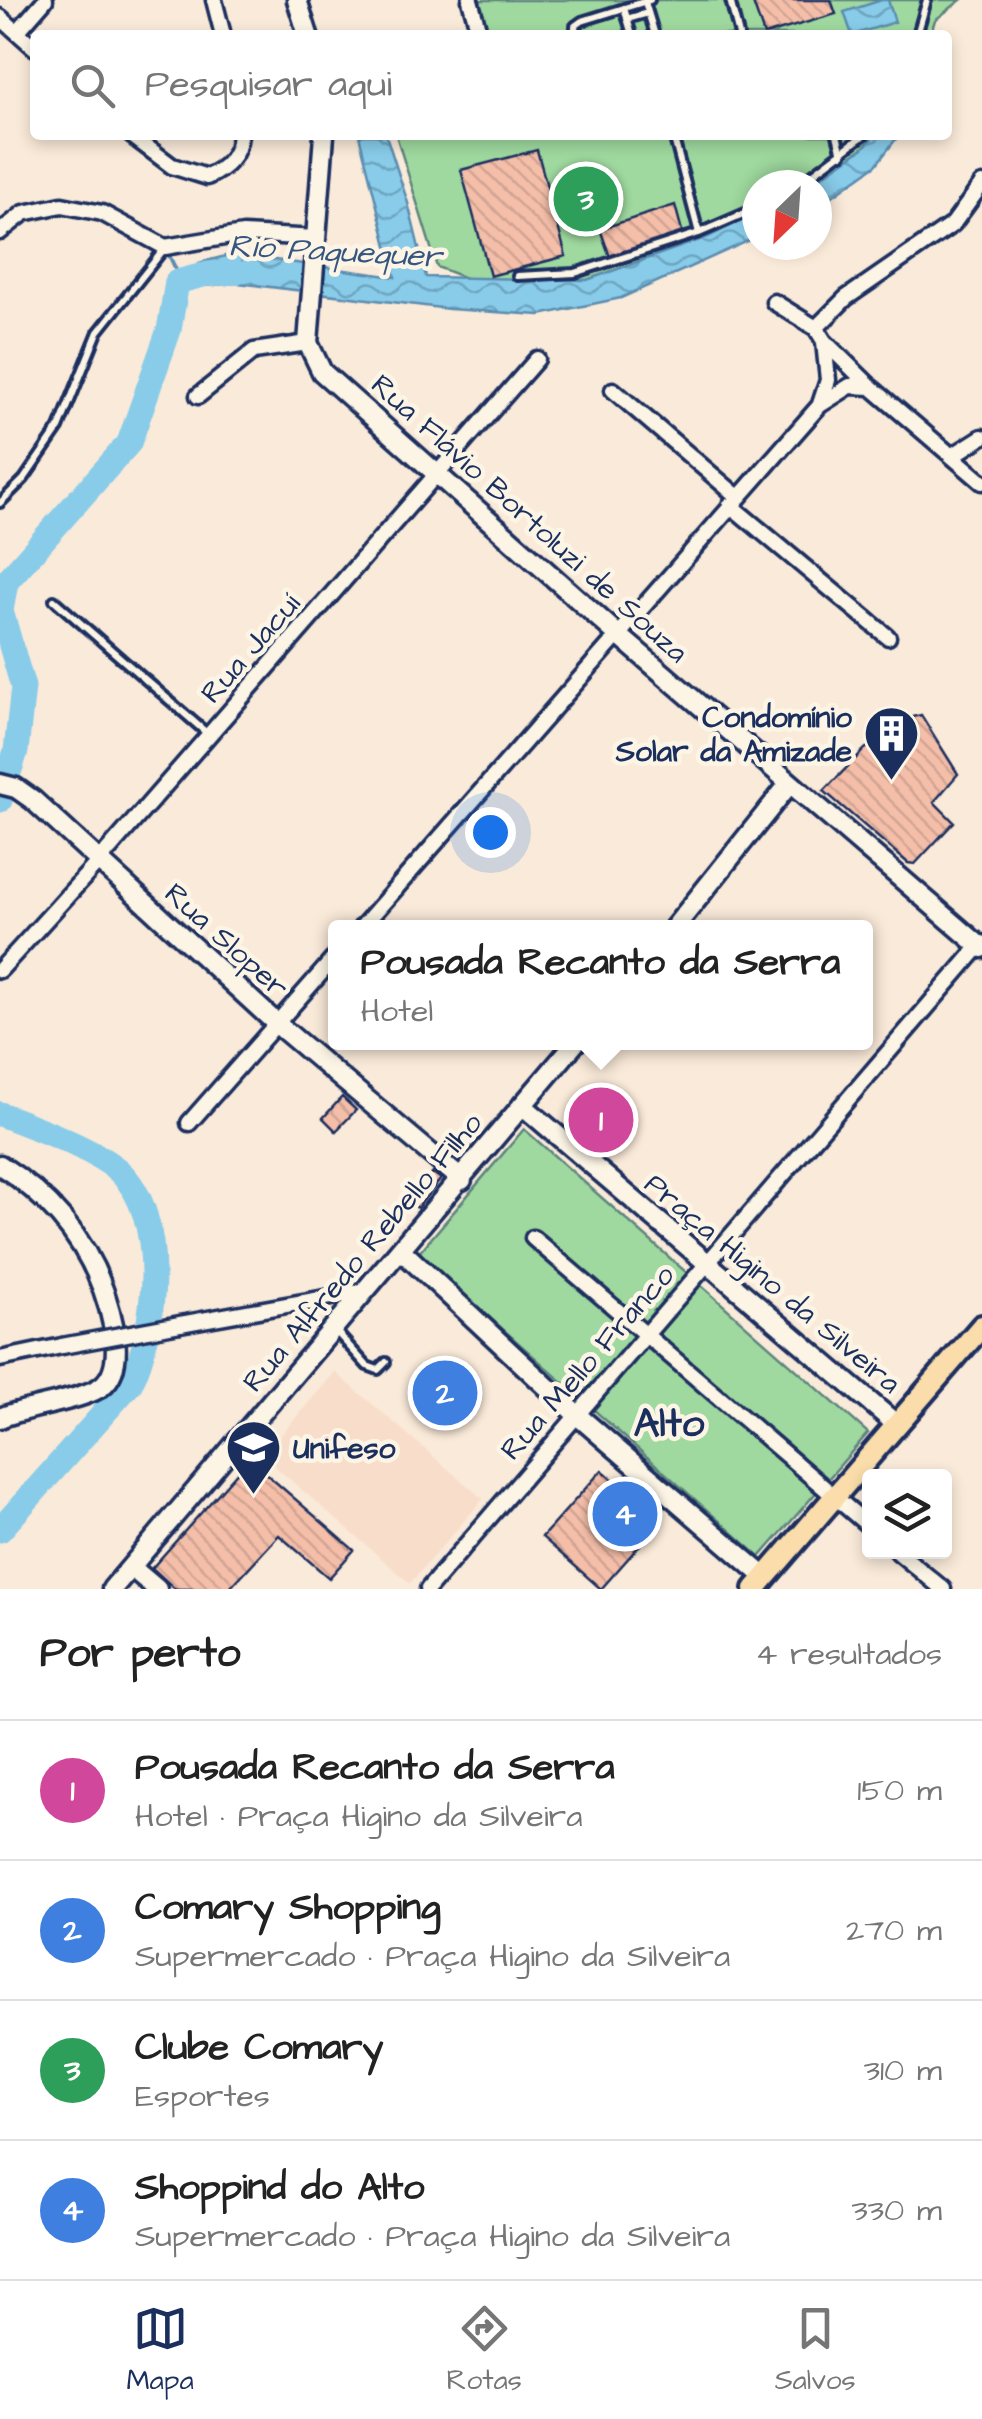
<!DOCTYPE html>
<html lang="pt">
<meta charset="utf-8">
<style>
body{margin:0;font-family:"Architects Daughter",sans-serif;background:#f6f6f6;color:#222}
.controls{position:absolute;right:30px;bottom:30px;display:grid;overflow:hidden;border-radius:10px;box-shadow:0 5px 15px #0003}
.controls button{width:90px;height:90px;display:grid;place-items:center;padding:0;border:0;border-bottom:2px solid #e0e0e0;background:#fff;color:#222;font:50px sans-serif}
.compass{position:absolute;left:742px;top:170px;width:90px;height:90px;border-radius:50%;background:#fff;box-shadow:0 5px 15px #0003;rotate:205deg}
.you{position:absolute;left:490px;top:832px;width:35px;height:35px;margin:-25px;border:8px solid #fff;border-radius:50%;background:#1a73e8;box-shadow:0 0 0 15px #1a73e833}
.badge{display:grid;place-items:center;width:65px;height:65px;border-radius:50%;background:#1b2f5e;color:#fff;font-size:32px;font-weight:700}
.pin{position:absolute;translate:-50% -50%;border:5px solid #fff;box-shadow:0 2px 10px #0006}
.popup{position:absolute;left:328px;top:920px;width:545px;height:130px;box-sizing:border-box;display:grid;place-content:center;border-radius:10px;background:#fff;filter:drop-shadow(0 2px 8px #0005);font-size:32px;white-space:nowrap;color:#767676}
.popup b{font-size:38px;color:#222}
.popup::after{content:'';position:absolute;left:50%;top:100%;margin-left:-20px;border:20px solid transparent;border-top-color:#fff}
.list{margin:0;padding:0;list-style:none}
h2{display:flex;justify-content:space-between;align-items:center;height:130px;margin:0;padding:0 40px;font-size:42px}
h2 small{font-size:32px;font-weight:400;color:#767676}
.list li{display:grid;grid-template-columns:65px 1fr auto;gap:30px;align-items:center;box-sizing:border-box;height:140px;padding:0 40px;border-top:2px solid #e0e0e0}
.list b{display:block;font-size:38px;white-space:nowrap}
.list p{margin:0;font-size:32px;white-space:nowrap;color:#767676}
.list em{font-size:32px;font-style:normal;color:#767676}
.icon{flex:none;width:55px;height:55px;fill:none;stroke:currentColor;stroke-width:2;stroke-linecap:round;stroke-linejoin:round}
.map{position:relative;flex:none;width:982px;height:1589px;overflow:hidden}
.search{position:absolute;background:#fff;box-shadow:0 5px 15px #0003;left:30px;right:30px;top:30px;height:110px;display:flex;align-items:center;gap:25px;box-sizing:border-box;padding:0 35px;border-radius:10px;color:#767676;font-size:38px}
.sheet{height:690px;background:#fff}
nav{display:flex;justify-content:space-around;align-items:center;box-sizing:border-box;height:140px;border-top:2px solid #e0e0e0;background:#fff;font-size:28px;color:#767676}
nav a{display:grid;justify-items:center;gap:5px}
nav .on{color:#1b2f5e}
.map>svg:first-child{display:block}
.built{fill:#f8ddca}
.park{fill:#9fd99f;stroke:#5d847e;stroke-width:2.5}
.water{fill:url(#water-waves);stroke:#5c8db1;stroke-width:2.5}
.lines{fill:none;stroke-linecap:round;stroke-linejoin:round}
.stream{stroke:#5c8db1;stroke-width:4}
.river{stroke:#88cce9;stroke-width:25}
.building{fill:url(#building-back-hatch);stroke:#1b2f5e;stroke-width:2.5}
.lane-casing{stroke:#1b2f5e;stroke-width:14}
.street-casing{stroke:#1b2f5e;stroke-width:21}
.secondary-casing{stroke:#1b2f5e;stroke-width:25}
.primary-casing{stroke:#1b2f5e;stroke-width:28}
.lane{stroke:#fcf5e5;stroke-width:6}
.street{stroke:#fcf5e5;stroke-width:14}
.secondary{stroke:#fcf5e5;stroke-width:18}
.primary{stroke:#fbddab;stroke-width:20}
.street-bridge-casing{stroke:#1b2f5e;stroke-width:21;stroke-linecap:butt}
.street-bridge{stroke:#fcf5e5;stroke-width:14}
.labels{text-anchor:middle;stroke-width:9;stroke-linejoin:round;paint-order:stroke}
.street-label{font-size:30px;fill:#1b2f5e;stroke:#fcf5e5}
.poi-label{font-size:30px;font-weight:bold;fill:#1b2f5e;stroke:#fcf5e5;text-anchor:end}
.water-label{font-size:32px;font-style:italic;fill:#365681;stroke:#fcf5e5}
.district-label{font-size:40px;font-weight:bold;fill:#1b2f5e;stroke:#fcf5e5}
</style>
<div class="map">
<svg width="982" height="1589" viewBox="0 0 982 1589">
<defs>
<pattern id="water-waves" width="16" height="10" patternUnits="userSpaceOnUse" patternTransform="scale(2.5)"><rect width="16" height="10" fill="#88cce9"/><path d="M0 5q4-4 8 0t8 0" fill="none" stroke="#6ea6c0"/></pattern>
<pattern id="building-back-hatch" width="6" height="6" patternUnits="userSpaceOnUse" patternTransform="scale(2.5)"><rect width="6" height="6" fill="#f4bea8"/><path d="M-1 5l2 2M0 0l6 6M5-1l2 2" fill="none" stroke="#d1a493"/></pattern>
</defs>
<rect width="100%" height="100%" fill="#faead9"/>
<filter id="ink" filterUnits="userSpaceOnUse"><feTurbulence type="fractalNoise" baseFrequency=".01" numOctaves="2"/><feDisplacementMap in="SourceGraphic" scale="20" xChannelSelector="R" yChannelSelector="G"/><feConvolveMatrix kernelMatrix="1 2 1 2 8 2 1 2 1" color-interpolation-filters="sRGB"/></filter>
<g filter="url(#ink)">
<!-- built -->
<path class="built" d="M335,1372L483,1499L410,1583L263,1456Z"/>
<!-- park -->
<path class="park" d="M469,0H961L935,20L930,35H479Z
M396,135H875L863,148L809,185H757V213L708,237L587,280H471L437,267Z
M524,1129L868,1433L760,1557L418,1254Z"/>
<!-- water -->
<path class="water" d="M882,0H888L895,22L852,35L844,12Z
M359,135H386L408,203L426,277L587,280L708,237L757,213V237L621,298L540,315L449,309L238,283L204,286L199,263L233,254L395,277Z
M875,135H899L876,165L817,207V185H809L863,148Z"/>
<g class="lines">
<!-- stream -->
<path class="stream" d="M168,253L177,272V282"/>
<!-- river -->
<path class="river" d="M0,800L16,751L23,687L1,611L6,582L129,443L169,330L177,282L207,274L235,272
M0,1114C32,1126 94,1149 119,1171C168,1215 157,1331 130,1384L0,1530"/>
</g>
<!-- building -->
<path class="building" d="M752,0H831L836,14L764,35Z
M537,150L566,256L490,276L461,170Z
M675,205L683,235L610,257L600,229Z
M921,715L958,774L934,802L954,822L915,864L908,863L824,791L865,749L910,718Z
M342,1097L356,1110L336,1131L323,1118Z
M433,1173L441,1179L417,1208L409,1201Z
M249,1459L354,1550L329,1578L279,1535L229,1589H175L152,1568Z
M602,1470L661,1521L601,1589L542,1537Z"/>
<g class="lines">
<defs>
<path id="lane" d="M730,0L739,35
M645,2L655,35
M624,8L632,35
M627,19L648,13
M575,35V26L582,21L650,0
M917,35L927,0
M673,135L699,233L757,208
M837,135L842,154
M798,185L864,135
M517,276L575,273L699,233
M0,503L24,479L59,428L98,332L165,248
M54,600L209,735
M334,1329L367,1366L378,1370L386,1362"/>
<path id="street" d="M214,0L223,35
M470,0L480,35
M0,17L35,48
M17,32L45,0
M131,135L172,166L207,177C226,168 238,157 240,135
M982,184L953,224L846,298L816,328L824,341L871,387L982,482
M0,232L24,213L62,205L102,213L165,247L243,234L316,238
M774,302L816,328
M613,390L738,497
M198,396L254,351L308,343
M820,404L828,380L824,342
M952,456L982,437
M730,505L888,637
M361,928L820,405L850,386L871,387
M0,970L99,861L537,359
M189,1123L336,956
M533,1238L870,1527
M180,1324L365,1291
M0,1359L62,1346
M898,1552L943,1589
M428,1589L982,943"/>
<path id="secondary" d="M297,0L308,35
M324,135L308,343L322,372L617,634L982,948
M0,784L16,788L33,800L277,1024L462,1180
M674,928L790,783
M522,1105L897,1425
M0,1165C61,1204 100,1257 114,1329C117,1347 118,1373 102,1386C85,1400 25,1407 0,1418
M401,1250L577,1415L765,1577
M131,1567L157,1589
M112,1589L576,1042"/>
<path id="primary" d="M755,1589L982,1326"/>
</defs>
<!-- lane casing -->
<use href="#lane" class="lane-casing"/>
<!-- street casing -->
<use href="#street" class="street-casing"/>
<!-- secondary casing -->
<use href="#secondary" class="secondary-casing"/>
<!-- primary casing -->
<use href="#primary" class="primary-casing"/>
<!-- lane -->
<use href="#lane" class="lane"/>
<!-- street -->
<use href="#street" class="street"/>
<!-- secondary -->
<use href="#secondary" class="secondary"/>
<!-- primary -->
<use href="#primary" class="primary"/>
<defs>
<path id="street-bridge" d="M62,1346L180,1324"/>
</defs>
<!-- street-bridge casing -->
<use href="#street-bridge" class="street-bridge-casing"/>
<!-- street-bridge -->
<use href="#street-bridge" class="street-bridge"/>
</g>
</g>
<!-- icons -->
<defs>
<symbol id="building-pin" viewBox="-11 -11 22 30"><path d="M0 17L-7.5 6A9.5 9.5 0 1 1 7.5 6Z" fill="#1b2f5e" stroke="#fcf5e5"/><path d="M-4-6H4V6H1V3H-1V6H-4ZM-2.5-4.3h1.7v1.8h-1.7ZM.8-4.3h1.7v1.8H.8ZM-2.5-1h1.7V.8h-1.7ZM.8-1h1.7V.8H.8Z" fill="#fff"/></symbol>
<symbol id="university-pin" viewBox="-11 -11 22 30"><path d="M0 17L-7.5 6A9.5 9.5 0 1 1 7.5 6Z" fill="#1b2f5e" stroke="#fcf5e5"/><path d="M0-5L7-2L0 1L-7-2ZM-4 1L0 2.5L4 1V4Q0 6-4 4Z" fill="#fff"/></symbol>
</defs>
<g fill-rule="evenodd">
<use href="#building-pin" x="860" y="702" width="63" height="86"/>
<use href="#university-pin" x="222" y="1416" width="63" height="86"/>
</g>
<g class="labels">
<!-- street labels -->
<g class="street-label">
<text transform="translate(530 518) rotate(42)" y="10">Rua Flávio Bortoluzi de Souza</text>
<text transform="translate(250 648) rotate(-49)" y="10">Rua Jacuí</text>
<text transform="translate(227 940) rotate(42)" y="10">Rua Sloper</text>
<text transform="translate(362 1252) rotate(-50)" y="10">Rua Alfredo Rebello Filho</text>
<text transform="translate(773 1283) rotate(40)" y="10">Praça Higino da Silveira</text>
<text transform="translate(587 1362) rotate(-49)" y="10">Rua Mello Franco</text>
</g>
<!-- poi labels -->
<g class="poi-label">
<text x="852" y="727">Condomínio<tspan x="852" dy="34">Solar da Amizade</tspan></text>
<text x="293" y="1458" text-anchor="start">Unifeso</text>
</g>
<!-- water labels -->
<g class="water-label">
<text transform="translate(335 250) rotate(3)" y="11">Rio Paquequer</text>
</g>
<!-- district labels -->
<g class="district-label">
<text x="669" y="1436">Alto</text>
</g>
</g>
</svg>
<div class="controls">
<button><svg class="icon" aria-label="layers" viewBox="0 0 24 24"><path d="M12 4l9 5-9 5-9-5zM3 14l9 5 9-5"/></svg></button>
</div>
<svg class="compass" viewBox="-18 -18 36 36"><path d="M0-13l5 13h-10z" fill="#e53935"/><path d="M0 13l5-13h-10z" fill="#767676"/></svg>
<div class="you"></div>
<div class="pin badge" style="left:601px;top:1120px;background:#d1479c">1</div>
<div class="popup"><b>Pousada Recanto da Serra</b>Hotel</div>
<div class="pin badge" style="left:445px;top:1393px;background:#3f7fe0">2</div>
<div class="pin badge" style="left:586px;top:199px;background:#2e9e5b">3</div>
<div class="pin badge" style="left:625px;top:1514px;background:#3f7fe0">4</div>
<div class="search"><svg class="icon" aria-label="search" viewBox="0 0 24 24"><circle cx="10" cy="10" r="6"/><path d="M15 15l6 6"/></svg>Pesquisar aqui</div>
</div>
<section class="sheet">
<h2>Por perto<small>4 resultados</small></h2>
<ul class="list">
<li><span class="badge" style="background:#d1479c">1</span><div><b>Pousada Recanto da Serra</b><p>Hotel · Praça Higino da Silveira</p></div><em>150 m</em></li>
<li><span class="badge" style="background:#3f7fe0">2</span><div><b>Comary Shopping</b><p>Supermercado · Praça Higino da Silveira</p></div><em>270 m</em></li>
<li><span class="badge" style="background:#2e9e5b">3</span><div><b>Clube Comary</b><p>Esportes</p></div><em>310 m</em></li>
<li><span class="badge" style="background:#3f7fe0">4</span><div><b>Shoppind do Alto</b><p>Supermercado · Praça Higino da Silveira</p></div><em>330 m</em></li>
</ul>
</section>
<nav>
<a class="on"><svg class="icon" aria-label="map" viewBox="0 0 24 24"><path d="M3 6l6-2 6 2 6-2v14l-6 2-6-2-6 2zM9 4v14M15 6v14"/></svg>Mapa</a>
<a><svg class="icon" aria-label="directions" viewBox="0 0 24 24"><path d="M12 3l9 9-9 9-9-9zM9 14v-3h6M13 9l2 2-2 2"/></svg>Rotas</a>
<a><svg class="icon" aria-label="saved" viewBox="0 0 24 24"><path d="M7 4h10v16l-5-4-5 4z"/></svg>Salvos</a>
</nav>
